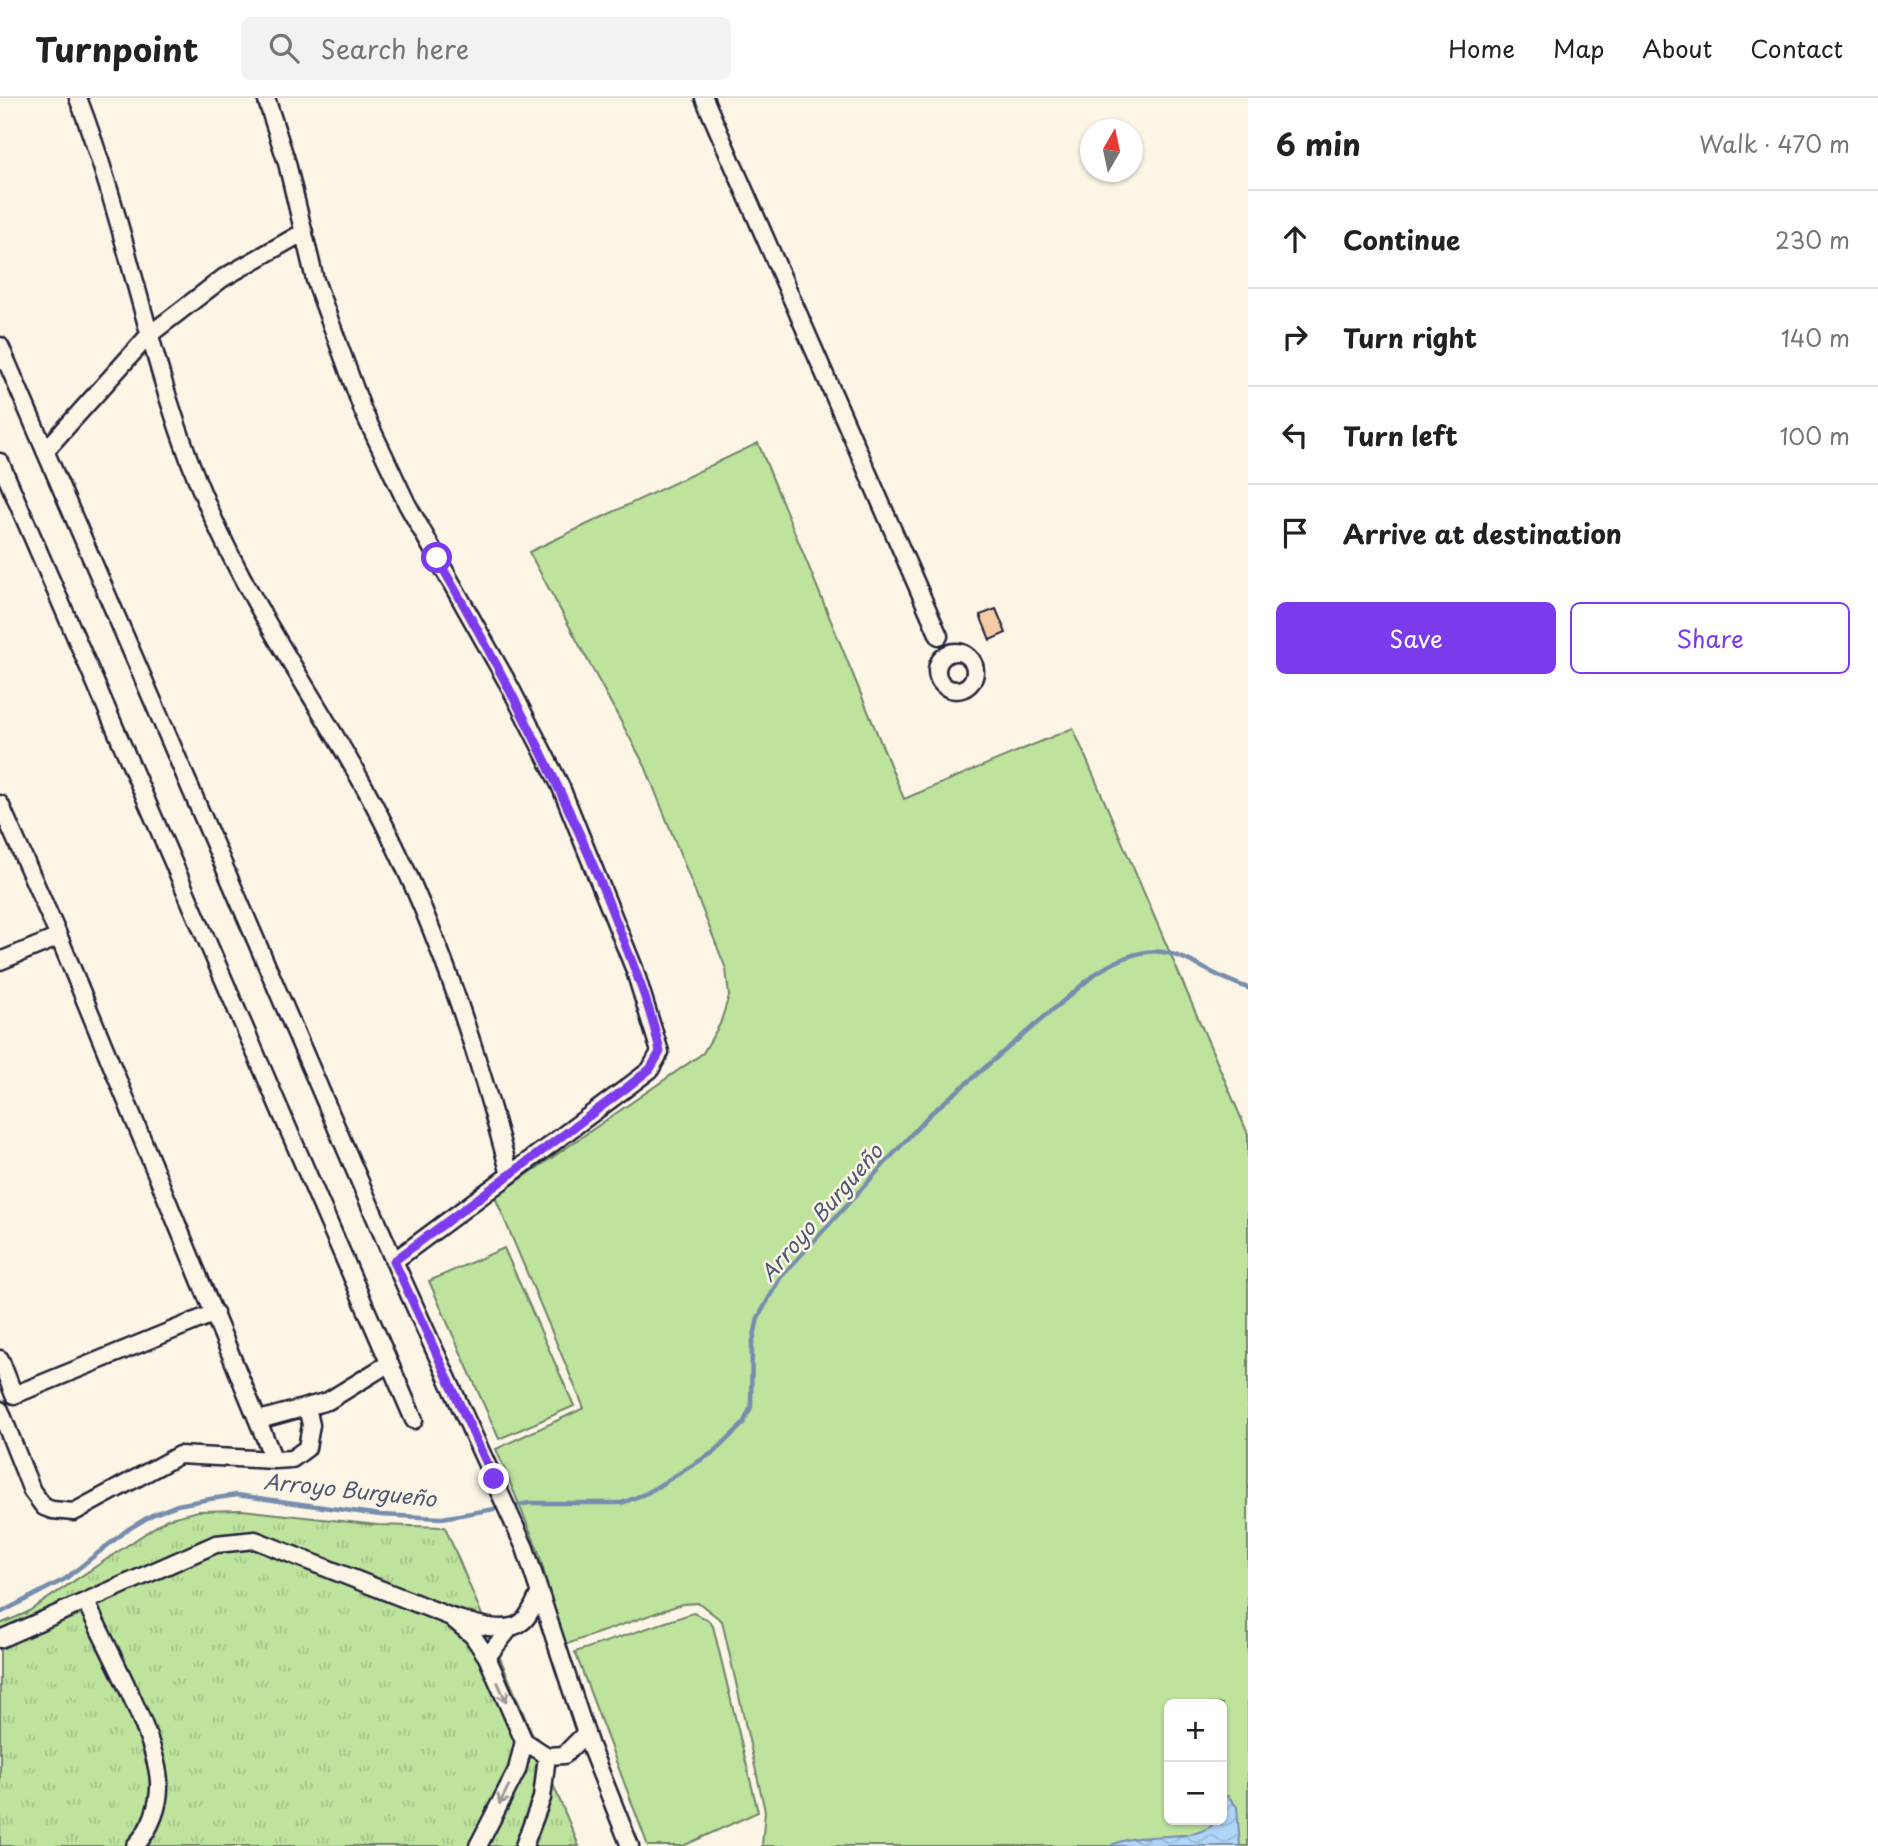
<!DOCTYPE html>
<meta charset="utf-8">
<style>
body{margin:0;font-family:"Playpen Sans",sans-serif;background:#f2f2f2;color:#202124}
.controls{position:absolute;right:21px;bottom:21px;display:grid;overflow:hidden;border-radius:10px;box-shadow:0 2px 5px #0004}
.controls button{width:63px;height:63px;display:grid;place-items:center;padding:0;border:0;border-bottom:2px solid #e0e0e0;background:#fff;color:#202124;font:35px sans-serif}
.compass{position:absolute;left:1080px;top:21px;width:63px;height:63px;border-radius:50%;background:#fff;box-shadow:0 2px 5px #0004;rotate:9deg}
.stop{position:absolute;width:21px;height:21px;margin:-16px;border:5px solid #7c3aed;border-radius:50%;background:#fff}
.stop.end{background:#7c3aed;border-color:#fff;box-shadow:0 2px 7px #0008}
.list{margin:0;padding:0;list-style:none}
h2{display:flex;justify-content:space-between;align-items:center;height:91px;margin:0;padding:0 28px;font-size:30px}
h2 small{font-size:23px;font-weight:400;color:#757577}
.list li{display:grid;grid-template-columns:46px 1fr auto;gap:21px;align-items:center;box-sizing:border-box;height:98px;padding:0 28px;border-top:2px solid #e0e0e0}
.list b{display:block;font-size:26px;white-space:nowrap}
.list em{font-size:23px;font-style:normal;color:#757577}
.actions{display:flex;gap:14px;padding:21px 28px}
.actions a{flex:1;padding:16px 0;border:2px solid #7c3aed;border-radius:10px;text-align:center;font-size:24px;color:#7c3aed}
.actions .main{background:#7c3aed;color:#fff}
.icon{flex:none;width:38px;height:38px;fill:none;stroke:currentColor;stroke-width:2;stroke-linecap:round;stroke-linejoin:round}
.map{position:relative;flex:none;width:1248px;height:1748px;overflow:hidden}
header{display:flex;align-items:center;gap:42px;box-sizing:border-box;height:98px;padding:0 35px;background:#fff;border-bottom:2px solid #e0e0e0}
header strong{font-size:33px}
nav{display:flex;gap:38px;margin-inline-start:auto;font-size:24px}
.search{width:490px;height:63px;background:#f2f2f2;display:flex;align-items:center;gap:18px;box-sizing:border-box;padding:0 24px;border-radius:10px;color:#757577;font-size:26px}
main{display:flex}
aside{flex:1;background:#fff}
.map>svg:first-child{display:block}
.grass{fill:#bde39d;stroke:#70826c;stroke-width:2;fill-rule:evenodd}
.park{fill:url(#park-tufts);stroke:#70826c;stroke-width:2}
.water{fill:url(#water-waves);stroke:#778dad;stroke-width:2}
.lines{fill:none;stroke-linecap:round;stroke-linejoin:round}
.stream{stroke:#778dad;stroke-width:4.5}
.building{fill:#f5cca4;stroke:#22223b;stroke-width:2}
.minor-casing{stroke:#22223b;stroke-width:21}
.minor{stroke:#fcf5e5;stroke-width:16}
.oneway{stroke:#9a9698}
.route{stroke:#7c3aed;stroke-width:9}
.labels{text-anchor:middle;stroke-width:5;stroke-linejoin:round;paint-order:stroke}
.water-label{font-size:21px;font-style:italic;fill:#4c5874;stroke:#fcf5e5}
</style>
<header>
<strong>Turnpoint</strong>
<div class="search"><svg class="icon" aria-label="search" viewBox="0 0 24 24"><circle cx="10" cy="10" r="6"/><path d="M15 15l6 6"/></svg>Search here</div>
<nav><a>Home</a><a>Map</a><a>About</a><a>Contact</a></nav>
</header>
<main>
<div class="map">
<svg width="1248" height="1748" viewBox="0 0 1248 1748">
<defs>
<pattern id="park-tufts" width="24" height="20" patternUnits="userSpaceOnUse" patternTransform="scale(1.75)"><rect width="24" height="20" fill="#bde39d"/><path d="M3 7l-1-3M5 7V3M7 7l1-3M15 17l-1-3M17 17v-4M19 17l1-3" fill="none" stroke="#a2c288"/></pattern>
<pattern id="water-waves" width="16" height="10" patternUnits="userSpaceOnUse" patternTransform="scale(1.75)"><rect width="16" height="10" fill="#afd5f9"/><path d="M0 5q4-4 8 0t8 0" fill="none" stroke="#96b7d6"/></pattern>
</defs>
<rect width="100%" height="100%" fill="#fcf5e5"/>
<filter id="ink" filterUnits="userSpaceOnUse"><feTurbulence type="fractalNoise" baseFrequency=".0143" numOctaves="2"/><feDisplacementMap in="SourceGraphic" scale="14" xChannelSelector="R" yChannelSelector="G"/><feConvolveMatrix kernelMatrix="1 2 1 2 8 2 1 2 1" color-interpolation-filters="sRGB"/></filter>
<g filter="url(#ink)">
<!-- grass -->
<path class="grass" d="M758,345L904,701L1073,630L1248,1036V1748H762L765,1713L722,1523L699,1505L682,1506L564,1547L538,1452L496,1351L584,1310L495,1099L703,955L720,926L729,898L726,871L645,668L529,454ZM1169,1606H1222V1722H1169Z
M504,1150L574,1308L499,1341L429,1183Z
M693,1515L707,1521L713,1528L758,1714L683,1748H648L575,1554Z"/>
<!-- park -->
<path class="park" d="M242,1412L377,1427L445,1429L579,1748H0V1526L26,1515L167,1421L198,1413Z"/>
<!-- water -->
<path class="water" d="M1228,1698L1237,1709L1240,1748H1110C1141,1730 1199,1748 1217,1722H1222V1700Z"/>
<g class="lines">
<!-- stream -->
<path class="stream" d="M0,1515L65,1481L127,1432L152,1417L177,1407L210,1401L237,1397L380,1417L442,1420L530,1405H622L647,1395L714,1354L743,1326L751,1309L752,1247L758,1220L780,1180L929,1017L1095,876C1167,828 1183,868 1248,890"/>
</g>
<!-- building -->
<path class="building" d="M996,511L1006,535L990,542L980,517Z"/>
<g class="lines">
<defs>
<path id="minor" d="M78,0C130,135 151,280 210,413C253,513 318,603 370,699C434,818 476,947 510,1077
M266,0L287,65L315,182L363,313L407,406L510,589L560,687L634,870L660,954L650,972L625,991L394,1163
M704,0L939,538
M0,248L394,1163L525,1450L590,1648L630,1748
M45,353L149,237L223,180L304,134
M0,364L414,1322
M937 573a19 19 0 1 1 38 0a19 19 0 1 1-38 0Z
M0,706L59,839L274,1362L292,1361L307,1350L311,1327L307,1309
M0,863L59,839
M0,1261L14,1297L215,1215
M0,1312L32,1393L44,1409L52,1412L74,1414L179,1357L274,1362
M259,1322L328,1303L388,1266
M86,1504C106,1548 157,1639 159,1684C160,1707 151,1731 135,1748
M454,1522L473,1538L487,1559L524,1643L547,1658L564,1657L586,1635
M0,1541L216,1446L255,1442L451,1519C470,1524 504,1538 522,1524C530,1518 535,1504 539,1496
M487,1559L510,1530
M478,1748L517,1672L524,1643
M524,1748L542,1700L547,1658"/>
</defs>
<!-- minor casing -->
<use href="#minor" class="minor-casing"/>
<!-- minor -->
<use href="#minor" class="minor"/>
</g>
<!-- one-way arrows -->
<defs><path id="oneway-shaft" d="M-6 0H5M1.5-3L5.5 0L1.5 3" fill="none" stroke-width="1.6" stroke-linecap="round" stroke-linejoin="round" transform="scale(1.75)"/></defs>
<g class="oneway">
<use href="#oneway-shaft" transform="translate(502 1594) rotate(66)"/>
<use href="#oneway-shaft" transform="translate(504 1697) rotate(117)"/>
</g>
</g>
<g class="lines" filter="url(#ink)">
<!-- route -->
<path class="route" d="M437,460C504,576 565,693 614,818C631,862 651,908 660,954L650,971L625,991L394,1163L494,1381"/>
</g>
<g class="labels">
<!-- water labels -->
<g class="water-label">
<text transform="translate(822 1115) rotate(-49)" y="7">Arroyo Burgueño</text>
<text transform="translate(350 1393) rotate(6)" y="7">Arroyo Burgueño</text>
</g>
</g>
</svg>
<div class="controls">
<button>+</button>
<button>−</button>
</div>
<svg class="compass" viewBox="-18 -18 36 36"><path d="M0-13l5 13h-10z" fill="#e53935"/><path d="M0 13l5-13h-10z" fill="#757577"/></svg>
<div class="stop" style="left:437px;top:460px"></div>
<div class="stop end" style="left:494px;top:1381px"></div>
</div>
<aside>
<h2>6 min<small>Walk · 470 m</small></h2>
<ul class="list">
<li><svg class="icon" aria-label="ahead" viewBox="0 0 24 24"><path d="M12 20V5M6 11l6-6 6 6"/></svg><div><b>Continue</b></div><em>230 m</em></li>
<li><svg class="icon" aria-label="right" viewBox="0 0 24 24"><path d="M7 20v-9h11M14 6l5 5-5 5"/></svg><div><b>Turn right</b></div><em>140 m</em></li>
<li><svg class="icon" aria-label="left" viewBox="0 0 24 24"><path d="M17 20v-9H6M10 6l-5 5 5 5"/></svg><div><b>Turn left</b></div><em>100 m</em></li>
<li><svg class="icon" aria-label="arrive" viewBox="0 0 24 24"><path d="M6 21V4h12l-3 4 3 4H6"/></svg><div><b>Arrive at destination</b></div></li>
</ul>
<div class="actions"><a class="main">Save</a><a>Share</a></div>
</aside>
</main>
